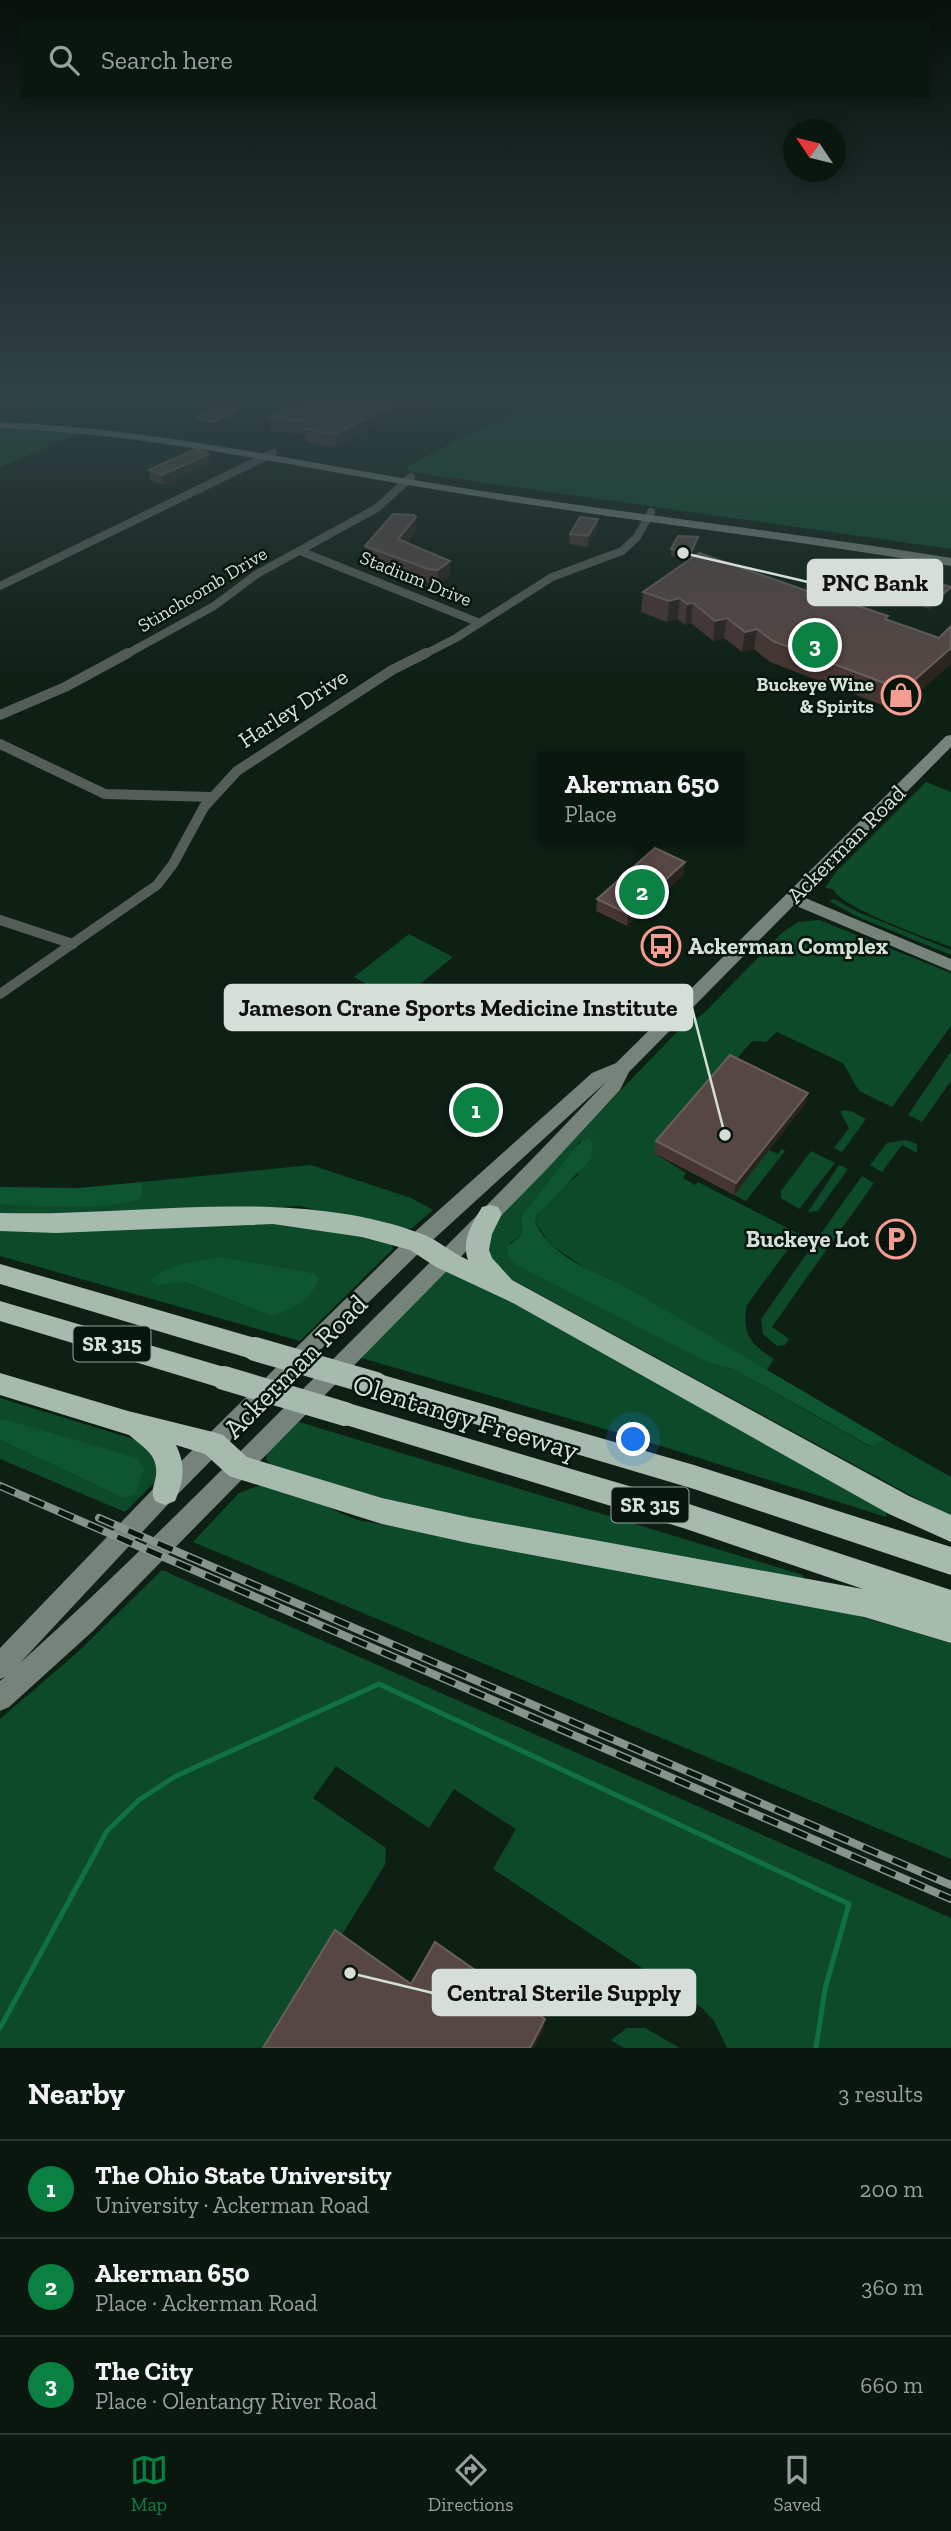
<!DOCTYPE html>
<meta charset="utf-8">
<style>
body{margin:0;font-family:"Zilla Slab",serif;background:#18241d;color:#f1f3f6}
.compass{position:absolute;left:783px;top:119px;width:63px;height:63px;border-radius:50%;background:#0a170f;box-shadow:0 4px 18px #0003;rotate:305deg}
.you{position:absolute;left:634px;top:1440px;width:24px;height:24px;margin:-18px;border:5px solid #fff;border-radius:50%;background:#1a73e8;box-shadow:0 0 0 10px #1a73e833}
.badge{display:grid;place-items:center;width:46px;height:46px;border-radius:50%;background:#0b8043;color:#fff;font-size:23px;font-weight:700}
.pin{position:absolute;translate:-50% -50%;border:4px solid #fff;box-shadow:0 2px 7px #0006}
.popup{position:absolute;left:539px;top:752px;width:206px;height:91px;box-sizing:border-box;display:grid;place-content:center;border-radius:0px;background:#0a170f;filter:drop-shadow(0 2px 5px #0005);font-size:23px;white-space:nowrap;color:#999f9e}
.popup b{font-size:26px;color:#f1f3f6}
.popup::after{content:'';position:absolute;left:50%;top:100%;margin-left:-14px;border:14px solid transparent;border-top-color:#0a170f}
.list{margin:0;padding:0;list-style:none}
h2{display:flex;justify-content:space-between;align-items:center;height:91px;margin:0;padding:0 28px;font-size:30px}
h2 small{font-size:23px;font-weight:400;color:#999f9e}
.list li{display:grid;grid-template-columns:46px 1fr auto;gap:21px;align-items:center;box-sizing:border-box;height:98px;padding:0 28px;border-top:2px solid #2a362f}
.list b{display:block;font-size:26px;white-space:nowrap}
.list p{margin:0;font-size:23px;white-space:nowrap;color:#999f9e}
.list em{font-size:23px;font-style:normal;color:#999f9e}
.icon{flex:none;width:38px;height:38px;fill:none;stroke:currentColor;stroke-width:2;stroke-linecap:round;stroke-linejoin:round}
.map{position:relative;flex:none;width:951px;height:2048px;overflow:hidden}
.search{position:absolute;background:#0a170f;box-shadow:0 4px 18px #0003;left:21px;right:21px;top:21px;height:77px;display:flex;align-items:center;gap:18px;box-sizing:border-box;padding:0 24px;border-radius:0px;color:#999f9e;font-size:26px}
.sheet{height:385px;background:#0a170f}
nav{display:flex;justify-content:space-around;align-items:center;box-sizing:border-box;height:98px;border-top:2px solid #2a362f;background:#0a170f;font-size:19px;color:#999f9e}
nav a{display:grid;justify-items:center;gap:4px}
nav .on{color:#0b8043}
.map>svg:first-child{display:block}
.green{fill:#0d4a2a;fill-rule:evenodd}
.forest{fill:#0e5531}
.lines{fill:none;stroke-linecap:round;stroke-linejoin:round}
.stream{stroke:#107142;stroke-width:5}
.street-far1{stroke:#555d57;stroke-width:8}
.street{stroke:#555d57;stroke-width:10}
.secondary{fill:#76837a;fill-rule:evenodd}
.highway{fill:#a6bbad;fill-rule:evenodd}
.rail-casing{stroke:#87948b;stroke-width:8}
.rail{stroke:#06160c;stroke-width:5;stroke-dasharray:16;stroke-linecap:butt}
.highway-bridge{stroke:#a6bbad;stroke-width:24}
.wall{fill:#473532}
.shaded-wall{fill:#2a241f}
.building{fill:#564744;stroke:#6a5f5b;stroke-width:2}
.labels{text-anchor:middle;stroke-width:5;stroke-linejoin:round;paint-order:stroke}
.far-street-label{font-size:19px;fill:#d5dfd8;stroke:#06160c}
.far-poi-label{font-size:19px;font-weight:bold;fill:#d5dfd8;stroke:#06160c;text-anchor:end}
.shield{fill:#06160c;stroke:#97a39b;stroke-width:2}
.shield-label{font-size:21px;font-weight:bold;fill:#d5dfd8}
.street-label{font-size:23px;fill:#d5dfd8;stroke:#06160c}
.poi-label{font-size:23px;font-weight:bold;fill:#d5dfd8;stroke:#06160c;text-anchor:start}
.near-street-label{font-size:28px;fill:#d5dfd8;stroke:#06160c}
.leader{fill:none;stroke:#d5dfd8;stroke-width:2.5}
.callout-dot{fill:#d5dfd8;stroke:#06160c;stroke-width:2.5}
.callout{fill:#d5dfd8;stroke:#d5dfd8;stroke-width:2.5}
.callout-label{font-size:24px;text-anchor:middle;font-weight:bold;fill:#111}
</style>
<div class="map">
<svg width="951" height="2048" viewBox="0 0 951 2048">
<rect width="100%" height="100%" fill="#0e1f14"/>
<!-- green -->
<path class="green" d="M550,391H951V549L417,473L407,470L408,466Z
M0,426L83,432L0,467Z
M926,782L951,792V947C928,938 841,908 833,889L825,888L835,873Z
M834,899L858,912L951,950V955L856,916L829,901Z
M819,920L951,973V1026L892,1107L859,1091L843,1063L777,1032L766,1042L752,1041L654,1153L686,1173L683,1178L695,1185L698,1182L799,1234L747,1305C741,1333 751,1345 774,1359L766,1371L618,1282L588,1270L551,1245L535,1222C541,1203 562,1187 578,1175L580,1141L521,1216L522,1235L509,1244L590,1301L711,1364L733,1369L869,1446L886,1440L951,1477V1517L489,1267L485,1239L509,1206L676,1033L704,1013L783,932L798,922Z
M409,934L453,957L398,1002L354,977Z
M951,1051V1081L922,1122L908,1115Z
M842,1110L851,1111L866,1119L842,1152L834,1148L849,1128L841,1113Z
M906,1140L917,1144V1153L902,1145L882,1172L870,1165L887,1143Z
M782,1149L785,1151L746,1201L734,1195L769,1150L778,1154Z
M811,1151L835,1163L799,1209L781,1198V1191Z
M311,1165L411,1198L433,1210L412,1228L402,1230L300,1206L128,1214H0V1204L142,1197V1182Z
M839,1165L848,1169L818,1211L808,1212Z
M862,1176L874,1183L830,1245L817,1239Z
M255,1223C300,1225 350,1229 392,1245L393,1249L300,1341L0,1256V1228ZM224,1257L314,1273L319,1277L271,1316L185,1282L188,1263Z
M815,1242L827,1249L772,1327L789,1339L785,1345L777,1346L763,1334L761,1319Z
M454,1269L886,1511V1517L639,1439L358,1357L446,1270Z
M0,1398L143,1442L158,1466L154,1483L125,1512L0,1459V1440L123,1498L10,1422L0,1418Z
M296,1421L803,1575V1580L446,1516L273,1467L266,1459L268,1450Z
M261,1485C295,1489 326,1508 358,1520L820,1605L951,1643V1859L193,1542L239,1493Z
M162,1570L951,1918V2048H727L714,2021L702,2008L493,1869L516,1829L454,1789L429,1828L336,1766L313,1798L386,1848L385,1865L272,2048H0V1719L80,1650Z
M627,2028H645L680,2048H624L611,2040Z"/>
<!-- forest -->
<path class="forest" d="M588,1138L593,1143L591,1159L537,1215L535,1222C550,1254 587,1270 618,1282L886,1440L870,1446L733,1369L711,1364L516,1265L508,1257L507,1247L522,1235L521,1216L576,1146Z
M142,1182V1197C128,1211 24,1206 0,1204V1187L79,1188Z
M224,1257L314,1273L319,1277C316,1297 289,1311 271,1316L185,1282L156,1285L151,1281C167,1263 202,1259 224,1257Z
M0,1418L137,1458L144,1470L135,1494L123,1498L0,1440Z"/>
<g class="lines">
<!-- stream -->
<path class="stream" d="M0,2028L107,1831L139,1800L176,1776L379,1684L849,1904L825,1989L816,2048"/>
<!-- street-far1 -->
<path class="street-far1" d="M300,551L480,623
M0,586L273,453
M125,655L214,606L257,574L377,508L411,477
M423,655L456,638L552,577L622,551L637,537L651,512"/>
<!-- street -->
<path class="street" d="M0,715L65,687L128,653
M0,744L105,794L211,797
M0,920L73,944
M0,994L157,885L173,864L204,807L237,771L392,670L426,653"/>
<!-- secondary -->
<path class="secondary" d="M0,422C150,428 296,461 444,485C613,512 782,531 951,558V566C782,538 613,519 444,491C296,467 150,434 0,428Z
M951,735V747L803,897L951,959V971L794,905L629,1072L620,1090L546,1170L94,1630L9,1707L0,1711V1681L5,1677L0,1679V1648L157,1485L318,1326L410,1236L592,1073L616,1063L946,736ZM606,1082C508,1186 406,1286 305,1387C211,1480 119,1574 20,1663L173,1499L332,1338L424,1248Z"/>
<!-- highway -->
<path class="highway" d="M490,1205L498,1207L502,1214L492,1234L489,1250L492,1258L512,1280L909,1496L951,1515V1542L889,1514L513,1303L436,1267L410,1250L362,1237L273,1224L56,1233L0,1231V1213C137,1217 292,1185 422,1234C438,1240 452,1253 468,1260C461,1240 472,1224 482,1207Z
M0,1264L255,1338L264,1341L268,1349L264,1357L255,1360L0,1284Z
M0,1301L224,1367L233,1370L237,1378L233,1386L224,1389L0,1321Z
M0,1373L128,1411L213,1432L223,1435L247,1457L382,1498L468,1517L863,1589L683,1528L336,1422L332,1414L336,1406L345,1402L683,1502L951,1590V1643L864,1617L468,1543L382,1524L229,1476L205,1454L176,1445C186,1466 184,1480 175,1501L165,1505L155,1501C151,1492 153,1489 155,1480C161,1456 144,1448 129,1435L0,1395Z
M376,1373L694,1465L951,1547V1575L694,1489L367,1392L363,1384L367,1376Z"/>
<defs>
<path id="rail" d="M0,1486L951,1899
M99,1518L951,1885"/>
</defs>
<!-- rail casing -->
<use href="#rail" class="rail-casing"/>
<!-- rail -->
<use href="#rail" class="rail"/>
<!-- highway-bridge -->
<path class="highway-bridge" d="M255,1349L376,1384
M224,1378L345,1414"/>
</g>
<!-- wall -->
<path class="wall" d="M0,391H33L23,406H0Z
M424,398V410L410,417L392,419L336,447L306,442L305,434L270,431L269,418Z
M237,413L213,425L199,420L198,417Z
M209,454L211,464L164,485L150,480L149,470Z
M416,517V530L407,543L450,561V575L439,584L429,583L366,560L365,546Z
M598,519L597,530L587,547L569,544L570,534Z
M697,544L690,559L671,556V549Z
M950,591L929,609L910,602V598Z
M643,592L887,620L939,638L898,711L770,662L754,649L742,652L724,638L713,641L691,623L685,625L678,619L667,622L641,612Z
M684,874L627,926L596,911L597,899Z
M808,1093L805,1104L734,1195L654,1153L656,1141Z"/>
<!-- shaded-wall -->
<path class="shaded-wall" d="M25,391H33L23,406L21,397Z
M424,398V410L410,417L392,419L336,447L335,434L392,406Z
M237,410V413L213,425V422Z
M209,454L211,464L164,485L162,475Z
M416,517V530L399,553L398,539Z
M598,519L597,530L587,547L588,536Z
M698,537L697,544L690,559L691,552Z
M450,561V575L439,584L438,570Z
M951,587L950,591L929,609L930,605Z
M680,598L678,619L667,622L669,601Z
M693,603L691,623L685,625L687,604Z
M727,618L724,638L713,641L715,621Z
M757,629L754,649L742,652L745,632Z
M951,648V664L898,711L903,690Z
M685,862L684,874L627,926L628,914Z
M808,1093L805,1104L734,1195L736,1183Z
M545,2019L544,2029L534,2048H530Z"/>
<!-- building -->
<path class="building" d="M0,391H25L21,397L0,396Z
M327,391H405L424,398L410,404L392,406L335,434L305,429L308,421L269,418Z
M222,406L237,410L213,422L198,417Z
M195,449L209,454L162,475L149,470Z
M393,514L414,515L416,517L398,539L450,561L438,570L428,569L365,546Z
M580,517L598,519L588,536L570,534Z
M678,536L698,537L691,552L671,549Z
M699,553L847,605L849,603L888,616L885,619L939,638L951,626V648L903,690L773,641L757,629L745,632L727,618L715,621L693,603L687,604L680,598L669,601L643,592Z
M932,581L951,587L930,605L910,598Z
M655,848L685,862L628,914L597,899Z
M730,1055L808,1093L736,1183L656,1141Z
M335,1930L411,1984L435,1942L545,2019L530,2048H263Z"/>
<!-- sky -->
<linearGradient id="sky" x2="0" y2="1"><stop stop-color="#08110b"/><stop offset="0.58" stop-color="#304245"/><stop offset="1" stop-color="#304245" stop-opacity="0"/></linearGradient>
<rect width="951" height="678" fill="url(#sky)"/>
<!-- icons -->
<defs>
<symbol id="shop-ring" viewBox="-11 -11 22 22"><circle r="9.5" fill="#06160c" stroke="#f59c93" stroke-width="1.5"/><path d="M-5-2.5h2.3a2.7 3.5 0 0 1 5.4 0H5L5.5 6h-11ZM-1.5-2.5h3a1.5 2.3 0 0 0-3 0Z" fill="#f59c93"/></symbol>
<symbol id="bus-ring" viewBox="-11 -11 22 22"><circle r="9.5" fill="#06160c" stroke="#f59c93" stroke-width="1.5"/><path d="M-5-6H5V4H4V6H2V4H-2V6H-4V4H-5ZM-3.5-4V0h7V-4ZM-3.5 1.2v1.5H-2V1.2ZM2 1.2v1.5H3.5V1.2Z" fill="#f59c93"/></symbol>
<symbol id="parking-ring" viewBox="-11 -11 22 22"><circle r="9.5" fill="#06160c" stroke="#f59c93" stroke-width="1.5"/><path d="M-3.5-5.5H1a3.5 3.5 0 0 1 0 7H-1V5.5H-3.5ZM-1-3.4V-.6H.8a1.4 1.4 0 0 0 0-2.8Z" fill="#f59c93"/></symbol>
</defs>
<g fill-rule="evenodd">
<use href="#shop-ring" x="879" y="673" width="44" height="44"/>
<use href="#bus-ring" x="639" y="924" width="44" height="44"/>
<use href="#parking-ring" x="874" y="1217" width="44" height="44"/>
</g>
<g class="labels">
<!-- far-street labels -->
<g class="far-street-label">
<text transform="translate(416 578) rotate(22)" y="7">Stadium Drive</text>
<text transform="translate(202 589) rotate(-31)" y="7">Stinchcomb Drive</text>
</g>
<!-- far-poi labels -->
<g class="far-poi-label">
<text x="874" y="691">Buckeye Wine<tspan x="874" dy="22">&amp; Spirits</tspan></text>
</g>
<!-- shield labels -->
<g class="shield">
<rect x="73.5" y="1326.5" width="77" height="35" rx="5"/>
<rect x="611.5" y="1487.5" width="77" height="35" rx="5"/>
</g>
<g class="shield-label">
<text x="112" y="1351">SR 315</text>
<text x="650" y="1512">SR 315</text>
</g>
<!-- street labels -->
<g class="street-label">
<text transform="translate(293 708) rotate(-33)" y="8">Harley Drive</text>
<text transform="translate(846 844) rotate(-45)" y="8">Ackerman Road</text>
</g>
<!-- poi labels -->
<g class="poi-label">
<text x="688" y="954">Ackerman Complex</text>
<text x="869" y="1247" text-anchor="end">Buckeye Lot</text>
</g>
<!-- near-street labels -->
<g class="near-street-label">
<text transform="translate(295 1366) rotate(-45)" y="10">Ackerman Road</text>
<text transform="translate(466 1417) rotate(17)" y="10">Olentangy Freeway</text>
</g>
</g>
<!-- callouts -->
<path class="leader" d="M683 553L808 582M725 1135L692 1008M350 1973L433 1993"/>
<g class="callout-dot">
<circle cx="683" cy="553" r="7"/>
<circle cx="725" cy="1135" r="7"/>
<circle cx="350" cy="1973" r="7"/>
</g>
<g class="callout">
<rect x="808" y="560" width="134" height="45" rx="7"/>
<rect x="225" y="985" width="467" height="45" rx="7"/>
<rect x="433" y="1970" width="262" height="45" rx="7"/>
</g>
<g class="callout-label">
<text x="875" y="591">PNC Bank</text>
<text x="458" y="1016">Jameson Crane Sports Medicine Institute</text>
<text x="564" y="2001">Central Sterile Supply</text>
</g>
</svg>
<svg class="compass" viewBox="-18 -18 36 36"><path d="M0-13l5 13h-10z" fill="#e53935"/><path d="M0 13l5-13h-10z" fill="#999f9e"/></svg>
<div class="you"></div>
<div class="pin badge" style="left:476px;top:1110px">1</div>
<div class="pin badge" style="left:642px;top:892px">2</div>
<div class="popup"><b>Akerman 650</b>Place</div>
<div class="pin badge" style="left:815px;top:645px">3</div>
<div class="search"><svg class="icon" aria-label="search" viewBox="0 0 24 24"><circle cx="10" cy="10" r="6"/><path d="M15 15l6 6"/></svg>Search here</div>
</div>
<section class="sheet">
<h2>Nearby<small>3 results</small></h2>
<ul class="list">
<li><span class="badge">1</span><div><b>The Ohio State University</b><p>University · Ackerman Road</p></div><em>200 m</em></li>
<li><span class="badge">2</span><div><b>Akerman 650</b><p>Place · Ackerman Road</p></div><em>360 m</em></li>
<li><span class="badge">3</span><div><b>The City</b><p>Place · Olentangy River Road</p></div><em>660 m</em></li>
</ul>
</section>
<nav>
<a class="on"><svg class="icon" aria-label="map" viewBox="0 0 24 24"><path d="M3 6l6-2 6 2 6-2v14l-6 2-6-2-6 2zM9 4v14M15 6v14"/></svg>Map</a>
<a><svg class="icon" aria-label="directions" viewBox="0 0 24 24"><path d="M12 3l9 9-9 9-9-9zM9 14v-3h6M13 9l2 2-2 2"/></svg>Directions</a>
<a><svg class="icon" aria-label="saved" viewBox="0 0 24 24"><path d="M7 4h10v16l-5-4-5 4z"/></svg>Saved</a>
</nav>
